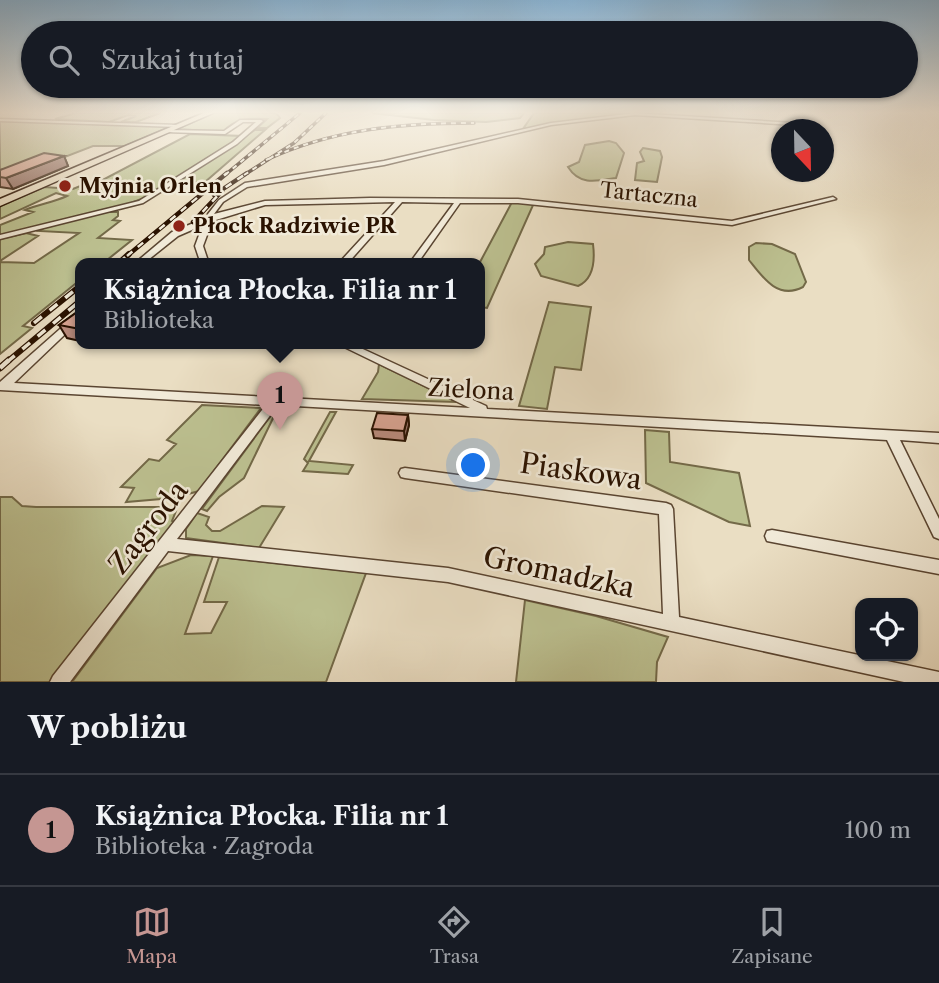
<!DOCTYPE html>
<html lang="pl">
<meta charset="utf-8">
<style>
body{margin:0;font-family:"Libre Caslon Text",serif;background:#20242c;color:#f1f3f6}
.controls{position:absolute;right:21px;bottom:21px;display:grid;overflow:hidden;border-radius:14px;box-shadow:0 2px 5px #0004}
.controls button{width:63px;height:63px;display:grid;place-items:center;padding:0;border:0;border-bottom:2px solid #363941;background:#171b24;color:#f1f3f6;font:35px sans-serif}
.compass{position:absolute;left:771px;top:119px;width:63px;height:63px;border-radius:50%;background:#171b24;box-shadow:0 2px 5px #0004;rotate:158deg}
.you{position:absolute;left:474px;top:466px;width:24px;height:24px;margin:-18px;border:5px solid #fff;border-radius:50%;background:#1a73e8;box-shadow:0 0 0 10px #1a73e833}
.badge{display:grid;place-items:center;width:46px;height:46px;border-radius:50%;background:#c59692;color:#111;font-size:23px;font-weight:700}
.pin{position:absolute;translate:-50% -58px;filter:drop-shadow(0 2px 4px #0008)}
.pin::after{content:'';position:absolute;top:37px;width:24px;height:21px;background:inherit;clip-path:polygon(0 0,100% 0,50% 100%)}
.popup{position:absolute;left:75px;top:258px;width:410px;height:91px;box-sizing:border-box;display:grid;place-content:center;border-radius:14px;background:#171b24;filter:drop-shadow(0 2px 5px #0005);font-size:23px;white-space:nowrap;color:#9ea1a6}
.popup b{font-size:26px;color:#f1f3f6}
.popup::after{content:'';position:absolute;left:50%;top:100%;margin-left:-14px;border:14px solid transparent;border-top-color:#171b24}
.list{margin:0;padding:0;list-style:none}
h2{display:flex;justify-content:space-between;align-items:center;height:91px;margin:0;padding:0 28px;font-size:30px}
h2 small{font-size:23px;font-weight:400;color:#9ea1a6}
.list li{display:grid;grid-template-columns:46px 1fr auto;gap:21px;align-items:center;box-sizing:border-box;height:112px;padding:0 28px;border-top:2px solid #363941}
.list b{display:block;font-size:26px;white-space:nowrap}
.list p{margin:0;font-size:23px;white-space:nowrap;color:#9ea1a6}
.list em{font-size:23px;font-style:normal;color:#9ea1a6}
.icon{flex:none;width:38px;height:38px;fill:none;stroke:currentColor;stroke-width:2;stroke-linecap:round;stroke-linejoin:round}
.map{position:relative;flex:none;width:939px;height:682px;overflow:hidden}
.search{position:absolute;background:#171b24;box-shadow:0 2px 5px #0004;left:21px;right:21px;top:21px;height:77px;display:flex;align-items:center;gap:18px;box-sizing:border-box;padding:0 24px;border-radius:38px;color:#9ea1a6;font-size:26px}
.sheet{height:203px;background:#171b24}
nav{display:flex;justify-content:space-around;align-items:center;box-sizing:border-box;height:98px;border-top:2px solid #363941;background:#171b24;font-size:19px;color:#9ea1a6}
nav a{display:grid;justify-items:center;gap:4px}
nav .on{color:#c59692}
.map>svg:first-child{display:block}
.green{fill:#bcc090;stroke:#736948;stroke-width:2}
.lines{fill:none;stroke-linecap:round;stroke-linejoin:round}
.street-casing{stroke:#5a4531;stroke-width:3}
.primary-casing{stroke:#2a1200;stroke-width:3}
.street{fill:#f1ead8;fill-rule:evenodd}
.primary{fill:#eadec3;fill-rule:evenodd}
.rail-far3-casing{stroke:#2a1200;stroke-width:3.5}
.rail-far2-casing{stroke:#2a1200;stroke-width:4.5}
.rail-far1-casing{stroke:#2a1200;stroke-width:6}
.rail-casing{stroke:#2a1200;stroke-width:7}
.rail-far3{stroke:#f1ead8;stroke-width:2;stroke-dasharray:5;stroke-linecap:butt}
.rail-far2{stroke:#f1ead8;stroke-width:2.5;stroke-dasharray:7;stroke-linecap:butt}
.rail-far1{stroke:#f1ead8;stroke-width:3.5;stroke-dasharray:10;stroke-linecap:butt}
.rail{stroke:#f1ead8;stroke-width:4.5;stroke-dasharray:12;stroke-linecap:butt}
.wall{fill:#b98b7c;stroke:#2a1200;stroke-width:2}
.shaded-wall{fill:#967165;stroke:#2a1200;stroke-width:2}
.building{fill:#d7a290;stroke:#2a1200;stroke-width:2}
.poi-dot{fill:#8f2418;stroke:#f1ead8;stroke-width:2.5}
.labels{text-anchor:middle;stroke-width:5;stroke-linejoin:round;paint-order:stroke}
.far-poi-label{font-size:21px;font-weight:bold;fill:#2a1200;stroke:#f1ead8;text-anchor:start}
.far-street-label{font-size:21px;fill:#2a1200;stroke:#f1ead8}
.street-label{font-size:24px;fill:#2a1200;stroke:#f1ead8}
.near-street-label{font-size:28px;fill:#2a1200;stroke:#f1ead8}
</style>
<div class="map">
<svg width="939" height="682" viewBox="0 0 939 682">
<rect width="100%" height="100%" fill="#eadec3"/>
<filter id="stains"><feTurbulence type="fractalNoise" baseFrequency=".00286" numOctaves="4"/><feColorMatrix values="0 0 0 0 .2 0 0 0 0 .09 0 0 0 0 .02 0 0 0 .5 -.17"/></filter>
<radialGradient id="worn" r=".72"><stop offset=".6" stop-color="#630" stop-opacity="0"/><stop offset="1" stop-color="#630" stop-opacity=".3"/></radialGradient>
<!-- green -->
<path class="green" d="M76,113H160L136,122H121L136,116L128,115L109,122L55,119Z
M214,113H276L280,118L267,128H257L267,119C250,118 234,118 223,132L177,129Z
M372,113H524L520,118L486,122L434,120Z
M534,113H631L523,129Z
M0,120L172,126L125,146H93L0,182Z
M255,130H265L205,182H175Z
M190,134L242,136L144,198L123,206L0,236V225L33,212L25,210C39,204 52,203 67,196L56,193L0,219V206L44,187L73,189L90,182L97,183Z
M609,141L616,143L624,153L616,178C597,181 580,186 568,167L579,162L585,145Z
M643,148L660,151L662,157L657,182L635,180L637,163L644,161L640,152Z
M512,202L534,203L487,308L480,307L479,264Z
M106,212H118V216L113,220L120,221L98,238L132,240L102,264H80V280L23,326L32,328L0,354V262L34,263L79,233L39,231L46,227Z
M26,233L38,236L0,261V239Z
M568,242L593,244C595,260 594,279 578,286L541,276L535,264L544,254L545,247Z
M756,243L772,244L795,254L806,282L803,287C778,300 763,278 749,260V247Z
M549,302L591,307L581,370L555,367L547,409L519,406Z
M379,364L457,402L362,399L378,372Z
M202,405L261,408L199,491L173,498L126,502L134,488L121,487L149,459L159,461L176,444L167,440Z
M277,410L244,478L219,497L207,511L202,509L272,414Z
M330,412H336L309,461L353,465L348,474L303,471L308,463L304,459Z
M645,430L669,432L670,462L739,473L750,526L729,522L646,483Z
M0,497H12L22,506L36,507H168L176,511L172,521L175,522L51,682H0Z
M262,506L284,507L259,548L186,538V529L197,513L209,517L206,525L212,531H220Z
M191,555L213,556L185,634L211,633L227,602H204L219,557L366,573L326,682H72L157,568Z
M525,600L596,616L668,637L657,662L656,682H516Z"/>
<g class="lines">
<defs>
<path id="street" d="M635,113L794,123L796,124L794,125L635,115L551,125L384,165L247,187L223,202L214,214L265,201L370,198L518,199L732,221L833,197L836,199L732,225L518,203H460L417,264H409L454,203L402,202L347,264H338L395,202L265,205L206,223L210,227L203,246L209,264H201L195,246L202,227L201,226L178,236L143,264H134L172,232L208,217V214L219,200L245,183L384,161L551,123Z
M0,119L179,125L181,126L179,127L0,121Z
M240,120H261L263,121L237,144L143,203L0,239V235L139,201L233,142L256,122H243L225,134L166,132L164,130L224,131Z
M80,313V320L14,383L470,408L338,344H352L486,406L487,409L939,433V443L900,440L939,519V539L934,537L887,440L278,405L177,539L448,568L663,614L659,514L405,478L401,477L399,473L401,469L405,468L666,503L671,505L673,509L679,617L939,672V682H904L448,582L168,551L70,682H50L53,676L266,405L0,390V382L77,314Z
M772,530L939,560V574L772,542L767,541L765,536L767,531Z"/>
<path id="primary" d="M204,113H213L0,206V199Z"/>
</defs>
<!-- street casing -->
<use href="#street" class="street-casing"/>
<!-- primary casing -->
<use href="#primary" class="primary-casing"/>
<!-- street -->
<use href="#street" class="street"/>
<!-- primary -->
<use href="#primary" class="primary"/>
<defs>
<path id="rail-far3" d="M266,160C333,129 401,123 474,123
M225,175L300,113
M244,175L294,143L326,113"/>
<path id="rail-far2" d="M214,195L247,173
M193,222L222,191
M127,256L227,173"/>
<path id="rail-far1" d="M118,264L129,254
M34,323L80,286
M7,362L80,301"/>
<path id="rail" d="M0,368L9,360"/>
</defs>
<!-- rail-far3 casing -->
<use href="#rail-far3" class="rail-far3-casing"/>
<!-- rail-far2 casing -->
<use href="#rail-far2" class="rail-far2-casing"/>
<!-- rail-far1 casing -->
<use href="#rail-far1" class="rail-far1-casing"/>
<!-- rail casing -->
<use href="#rail" class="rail-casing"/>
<!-- rail-far3 -->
<use href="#rail-far3" class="rail-far3"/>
<!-- rail-far2 -->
<use href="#rail-far2" class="rail-far2"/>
<!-- rail-far1 -->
<use href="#rail-far1" class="rail-far1"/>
<!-- rail -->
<use href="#rail" class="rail"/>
</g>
<!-- wall -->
<path class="wall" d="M64,156L68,166L13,189L0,187V170Z
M80,310V341L67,338L59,325Z
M408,415L409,425L405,441L374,438L372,429Z"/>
<!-- shaded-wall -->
<path class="shaded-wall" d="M64,156L68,166L13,189L6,178Z
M408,415L409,425L405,441L404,431Z"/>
<!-- building -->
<path class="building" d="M44,153L64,156L6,178L0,177V170Z
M80,310V329L59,325Z
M377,413L408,415L404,431L372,429Z"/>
<!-- sky -->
<linearGradient id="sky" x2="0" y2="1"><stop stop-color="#8ab6d8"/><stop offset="0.54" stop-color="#f6f0e4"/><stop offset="1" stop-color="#f6f0e4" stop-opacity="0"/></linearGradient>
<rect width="939" height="208" fill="url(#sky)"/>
<!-- markers -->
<g class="poi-dot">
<circle cx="65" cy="186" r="7"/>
<circle cx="179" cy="226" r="7"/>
</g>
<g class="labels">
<!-- far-poi labels -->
<g class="far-poi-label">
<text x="79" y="193">Myjnia Orlen</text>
<text x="193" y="233">Płock Radziwie PR</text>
</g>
<!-- far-street labels -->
<g class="far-street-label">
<text transform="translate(649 195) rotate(6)" y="7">Tartaczna</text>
</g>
<!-- street labels -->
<g class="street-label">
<text transform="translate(471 390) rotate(3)" y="8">Zielona</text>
</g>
<!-- near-street labels -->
<g class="near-street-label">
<text transform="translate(581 471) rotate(8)" y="10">Piaskowa</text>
<text transform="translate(148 527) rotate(-52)" y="10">Zagroda</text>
<text transform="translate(559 572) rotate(12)" y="10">Gromadzka</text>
</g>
</g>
<rect width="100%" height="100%" filter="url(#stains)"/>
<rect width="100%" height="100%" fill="url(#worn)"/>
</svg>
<div class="controls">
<button><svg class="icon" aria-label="locate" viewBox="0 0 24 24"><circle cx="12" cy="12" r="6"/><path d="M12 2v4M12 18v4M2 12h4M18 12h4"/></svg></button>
</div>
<svg class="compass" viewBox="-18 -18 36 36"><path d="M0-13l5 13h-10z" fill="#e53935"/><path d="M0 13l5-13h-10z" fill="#9ea1a6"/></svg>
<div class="you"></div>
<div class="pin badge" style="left:280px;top:430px">1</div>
<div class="popup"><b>Książnica Płocka. Filia nr 1</b>Biblioteka</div>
<div class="search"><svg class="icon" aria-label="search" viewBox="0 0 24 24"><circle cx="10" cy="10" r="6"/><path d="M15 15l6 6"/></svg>Szukaj tutaj</div>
</div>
<section class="sheet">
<h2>W pobliżu<small></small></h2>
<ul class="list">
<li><span class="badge">1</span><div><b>Książnica Płocka. Filia nr 1</b><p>Biblioteka · Zagroda</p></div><em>100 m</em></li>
</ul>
</section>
<nav>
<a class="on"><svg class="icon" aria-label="map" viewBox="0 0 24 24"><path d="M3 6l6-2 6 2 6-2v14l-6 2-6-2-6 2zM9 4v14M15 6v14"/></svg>Mapa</a>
<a><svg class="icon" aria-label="directions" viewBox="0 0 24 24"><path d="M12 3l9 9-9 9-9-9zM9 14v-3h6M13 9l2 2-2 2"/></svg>Trasa</a>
<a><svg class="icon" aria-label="saved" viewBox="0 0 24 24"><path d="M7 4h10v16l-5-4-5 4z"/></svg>Zapisane</a>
</nav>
